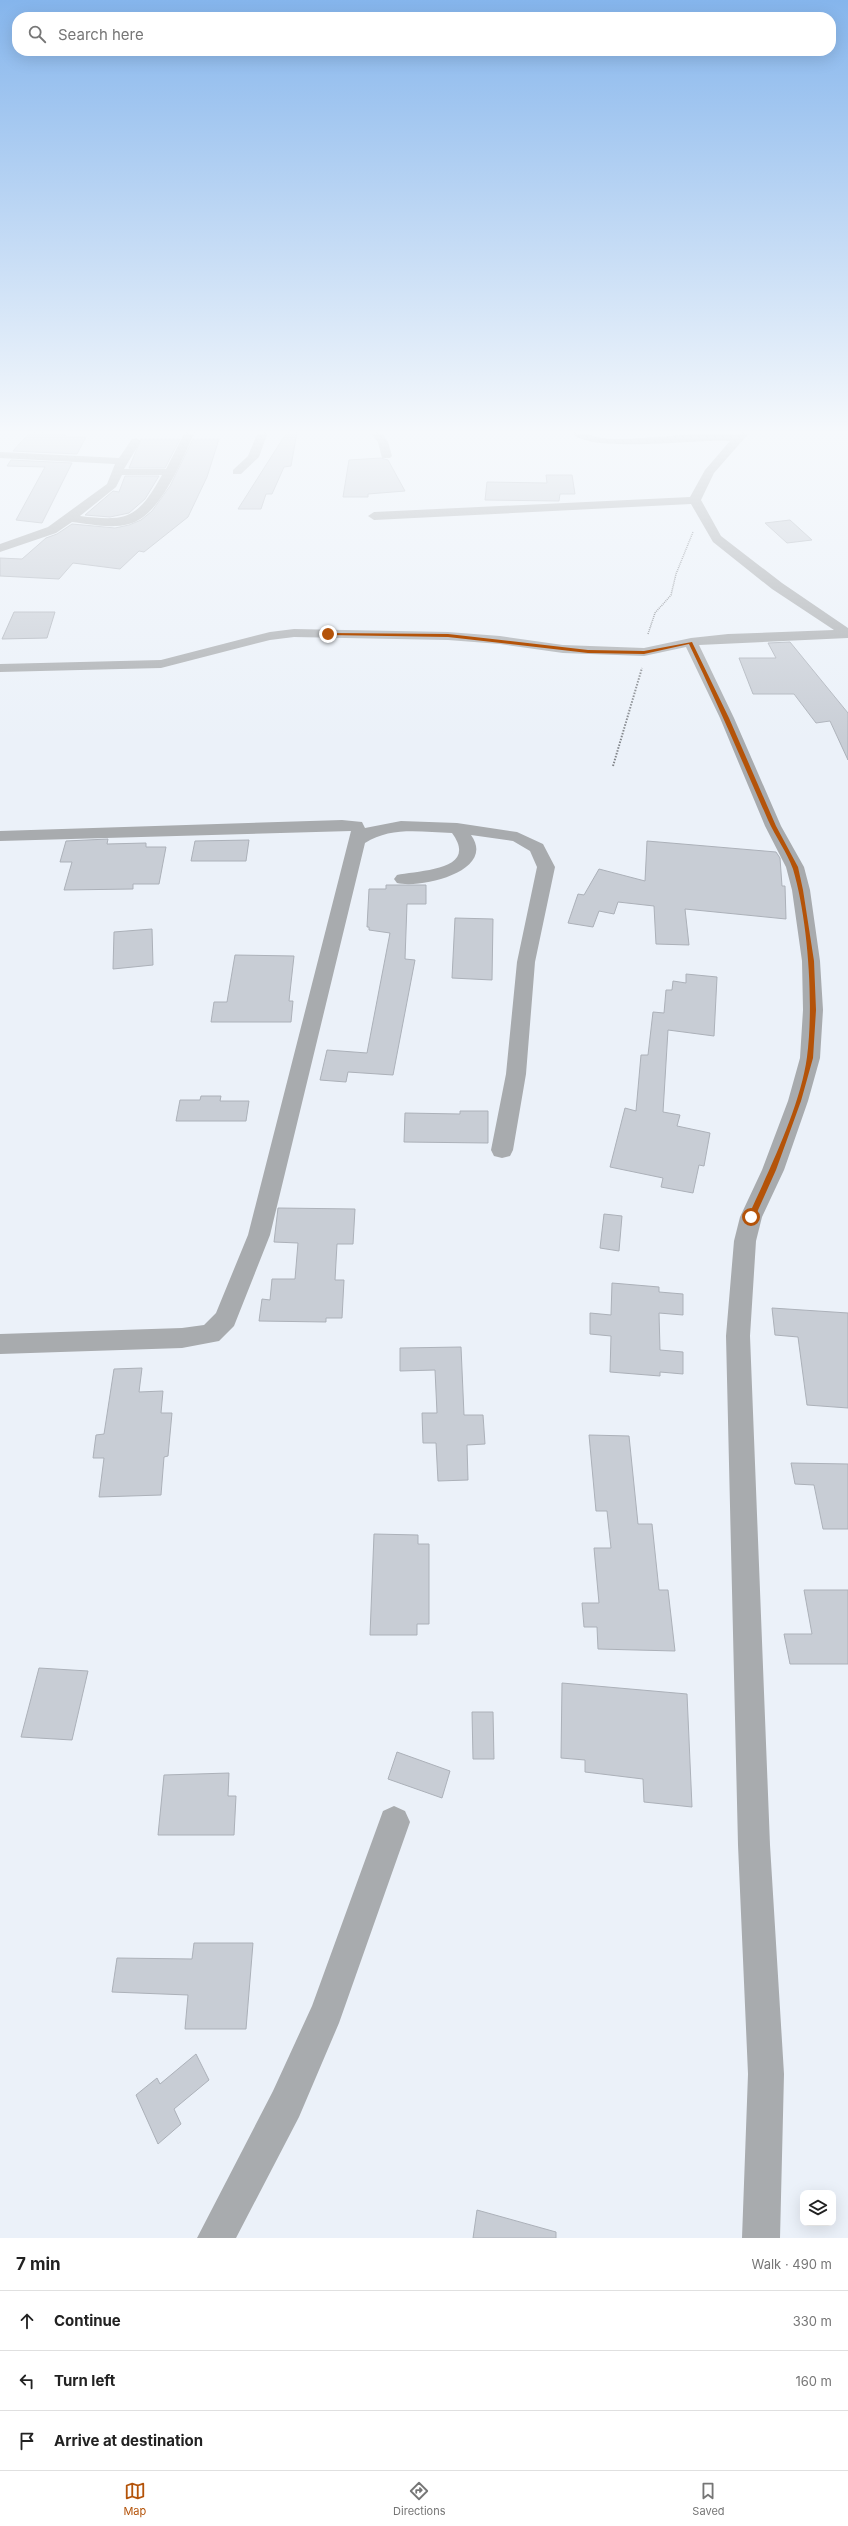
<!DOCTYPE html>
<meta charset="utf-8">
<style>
body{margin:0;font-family:Inter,sans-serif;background:#f6f6f6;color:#222}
.controls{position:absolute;right:12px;bottom:12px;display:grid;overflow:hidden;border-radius:8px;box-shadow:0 4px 16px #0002}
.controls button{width:36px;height:36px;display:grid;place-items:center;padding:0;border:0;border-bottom:1px solid #e0e0e0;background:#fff;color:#222;font:20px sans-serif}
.stop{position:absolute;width:12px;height:12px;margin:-9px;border:3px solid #b45309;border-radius:50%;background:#fff}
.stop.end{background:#b45309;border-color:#fff;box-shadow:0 1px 4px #0008}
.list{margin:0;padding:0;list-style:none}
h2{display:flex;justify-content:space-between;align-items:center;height:52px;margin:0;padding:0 16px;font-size:17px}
h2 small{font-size:13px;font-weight:400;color:#767676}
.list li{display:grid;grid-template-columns:26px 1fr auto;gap:12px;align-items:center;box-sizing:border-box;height:60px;padding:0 16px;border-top:1px solid #e0e0e0}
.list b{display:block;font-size:15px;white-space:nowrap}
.list em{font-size:13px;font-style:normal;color:#767676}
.icon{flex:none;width:22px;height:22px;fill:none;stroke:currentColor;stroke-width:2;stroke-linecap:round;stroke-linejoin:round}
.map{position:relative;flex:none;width:848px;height:2238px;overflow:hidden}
.search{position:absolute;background:#fff;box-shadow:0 4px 16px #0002;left:12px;right:12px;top:12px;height:44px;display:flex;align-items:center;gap:10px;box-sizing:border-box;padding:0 14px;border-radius:16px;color:#767676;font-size:15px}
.sheet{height:232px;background:#fff}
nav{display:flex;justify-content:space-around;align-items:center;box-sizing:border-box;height:56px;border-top:1px solid #e0e0e0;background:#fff;font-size:11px;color:#767676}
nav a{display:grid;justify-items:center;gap:2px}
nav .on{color:#b45309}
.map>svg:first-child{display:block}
.building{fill:#c8cdd5;stroke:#acb1b9}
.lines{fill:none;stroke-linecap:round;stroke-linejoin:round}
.path-far1{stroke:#808489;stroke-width:1.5;stroke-dasharray:1 1;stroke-linecap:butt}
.path{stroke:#808489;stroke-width:2;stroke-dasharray:1.5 1.5;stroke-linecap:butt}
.street{fill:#a8abae;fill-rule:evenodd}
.route{fill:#b45309}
</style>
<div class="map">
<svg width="848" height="2238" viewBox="0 0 848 2238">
<rect width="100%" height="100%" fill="#ebf1f9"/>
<!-- building -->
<path class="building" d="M30,432L66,434L64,437H86L77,454L13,451Z
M287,432H297L291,466L284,467L272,494H266L261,509H238Z
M141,439H180L165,468H129Z
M193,439H219L207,477L188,517L144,552L139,551L120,569L73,563L59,579L0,576V558L22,559L46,538L57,534L72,524L115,528L129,525L141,520L152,511L170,486Z
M381,458L388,460L405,491L368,494V497H343L349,460Z
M11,460L72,463L42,523L16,520L45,467L7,466Z
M546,475H572L575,494H560L559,501L485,500L487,482L547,483Z
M125,476H159L145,499L129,513L110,517L85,515L113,491L119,492Z
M790,520L812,540L787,543L765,523Z
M14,612H55L47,638L2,639Z
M790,642L848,713V760L830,721L816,723L794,694H753L739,658H776L768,643Z
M108,839L107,844L146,843V847H166L159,884H133V889L64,890L72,862H60L66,841Z
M249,840L246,861H191L195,841Z
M647,841L776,852L780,858L782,886H785L786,919L685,909L689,945L656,944L654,906L618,902L614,914L599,911L593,927L568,923L578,894L584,895L599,869L645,881Z
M386,885H426V904H407L405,959L415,960L393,1075L348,1072L346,1082L320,1080L327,1050L367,1053L390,933L369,930V927H367L369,889H386Z
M455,918L493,919L492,980L452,978Z
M152,929L153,965L113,969L114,932Z
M235,955L294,956L289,1001H293L291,1022H211L214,1002H227Z
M686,974L717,977L714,1036L668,1030L663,1112L680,1115L677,1126L710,1133L704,1166L699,1165L693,1193L661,1187L663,1178L610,1167L625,1108L636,1111L641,1055H648L653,1012L664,1013L666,990H672L673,981L686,983Z
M201,1096H221L220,1101H249L246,1121H176L180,1100H200Z
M460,1111H488V1143L404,1142L405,1113L460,1114Z
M278,1208L355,1209L353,1244H337L335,1280H344L342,1318H326V1322L259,1321L262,1299L270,1300L272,1279H295L298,1243L274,1242Z
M604,1214L622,1216L619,1251L600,1248Z
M612,1283L659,1287V1292L683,1294V1315L659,1313L660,1350L683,1352V1374L660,1372V1376L610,1372L611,1336L590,1334V1313L611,1315Z
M772,1308L848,1313V1408L807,1405L798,1337L775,1335Z
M461,1347L464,1415H483L485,1444L467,1445L468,1480L438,1481L436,1443H423L422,1413H437L435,1370L400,1371V1348Z
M142,1368L139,1392L163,1391L161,1413H172L168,1456L164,1457L161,1495L99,1497L104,1458H93L96,1435L104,1434L114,1369Z
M589,1435L629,1436L638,1524H652L659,1590H668L675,1651L598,1649L597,1627H584L582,1603H599L594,1548H611L607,1511H596Z
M791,1463L848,1464V1529H823L814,1485L795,1484Z
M374,1534L418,1535V1544H429V1624H417V1635H370Z
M804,1590H848V1664H790L784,1634H812Z
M39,1668L88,1671L72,1740L21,1737Z
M562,1683L687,1694L692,1807L644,1802L643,1779L585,1772V1760L561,1758Z
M472,1712H493L494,1759H473Z
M397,1752L450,1771L442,1798L388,1779Z
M229,1773L228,1796H236L234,1835H158L164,1775Z
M194,1943H253L246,2029H185L188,1995L112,1992L117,1958L192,1959Z
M196,2054L209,2080L174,2109L181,2124L158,2144L136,2095L157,2078L160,2084Z
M477,2210L556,2232V2238H473Z"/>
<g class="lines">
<!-- path-far1 -->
<path class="path-far1" d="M648,634L655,613L671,595L676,574L693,532"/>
<!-- path -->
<path class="path" d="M613,766L642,668"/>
<!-- street -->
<path class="street" d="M185,432H195C182,459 161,516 129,524C111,529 90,524 72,522L56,533L0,552V544L48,527L107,484L115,464L0,458V452L119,458L132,439L136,438L141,441L124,469H166ZM122,475H162C138,518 128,522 80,516L116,487Z
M258,432H268L259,457L241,474H233V470L248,456Z
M370,432H381L388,442L392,456L390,458H382L378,442Z
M571,432C586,432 598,439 613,439C654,439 695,431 736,435L739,432H750L714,473L701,500L721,536L782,583L848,628V638L699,645L734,718L781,826L804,867L810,890L820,961L823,1010L820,1058L808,1101L784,1170L762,1217L756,1241L750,1336L770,1845L784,2074L780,2238H742L748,2074L738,1845L726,1336L734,1241L740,1217L762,1170L788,1101L800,1058L803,1010L802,961L792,890L786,867L765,826L720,718L686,647L644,656L563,653L500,644L448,640L294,637L270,640L161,668L0,672V664L161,660L270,632L294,629L448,632L500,636L563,645L644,648L691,638L728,634L834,630L772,589L713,542L691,504L374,520L368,516L374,512L690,497L705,470L730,441C699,438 587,455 571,432Z
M342,820L362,822L365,828L401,821L457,823L517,832L543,844L555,867L535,962L526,1074L513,1150L510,1156L502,1158L494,1156L491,1150L506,1074L517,962L537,867L530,851L513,841L471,835C497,871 421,889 397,883L394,879L397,875C418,870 480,871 452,833C422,832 391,826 365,843L270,1235L234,1326L219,1341L182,1348L0,1354V1334L182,1328L204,1325L216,1313L248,1235L351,831L0,841V831Z
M394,1806L405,1811L410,1822L339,2023L299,2117L236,2238H197L273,2091L312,2006L383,1811Z"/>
</g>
<!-- sky -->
<linearGradient id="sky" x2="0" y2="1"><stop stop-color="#85b5ec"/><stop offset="0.58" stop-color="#f6f9fc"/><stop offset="1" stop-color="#f6f9fc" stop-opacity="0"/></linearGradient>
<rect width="848" height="745" fill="url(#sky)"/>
<!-- route -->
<path class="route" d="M328,633L448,634L588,650L644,651L692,642L729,718L776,826L798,867L803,890L814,961L816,1010L813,1058L801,1101L776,1170L754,1219L748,1217C769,1170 800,1108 807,1057C814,1004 808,919 793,869C787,852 775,836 768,820C742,761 717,702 689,644L644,654L588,653L448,637L327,635Z"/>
</svg>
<div class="controls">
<button><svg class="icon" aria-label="layers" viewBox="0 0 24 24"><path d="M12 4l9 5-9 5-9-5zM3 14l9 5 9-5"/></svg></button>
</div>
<div class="stop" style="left:751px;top:1217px"></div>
<div class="stop end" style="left:328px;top:634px"></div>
<div class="search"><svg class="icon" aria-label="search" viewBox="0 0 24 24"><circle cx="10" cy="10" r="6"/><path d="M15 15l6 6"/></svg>Search here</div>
</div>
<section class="sheet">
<h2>7 min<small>Walk · 490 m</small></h2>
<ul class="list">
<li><svg class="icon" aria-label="ahead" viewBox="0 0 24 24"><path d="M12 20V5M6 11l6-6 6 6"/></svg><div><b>Continue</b></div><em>330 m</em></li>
<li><svg class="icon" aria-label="left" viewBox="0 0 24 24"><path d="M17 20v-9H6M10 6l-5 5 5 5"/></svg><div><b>Turn left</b></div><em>160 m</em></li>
<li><svg class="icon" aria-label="arrive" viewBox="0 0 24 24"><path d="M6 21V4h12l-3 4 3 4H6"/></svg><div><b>Arrive at destination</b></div></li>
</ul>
</section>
<nav>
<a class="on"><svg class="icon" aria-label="map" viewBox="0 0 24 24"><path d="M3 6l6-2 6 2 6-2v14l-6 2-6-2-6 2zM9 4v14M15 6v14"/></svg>Map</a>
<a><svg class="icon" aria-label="directions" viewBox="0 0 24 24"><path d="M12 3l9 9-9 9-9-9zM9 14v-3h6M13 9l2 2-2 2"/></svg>Directions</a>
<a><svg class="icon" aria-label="saved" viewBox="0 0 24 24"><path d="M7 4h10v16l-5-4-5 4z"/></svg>Saved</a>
</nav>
